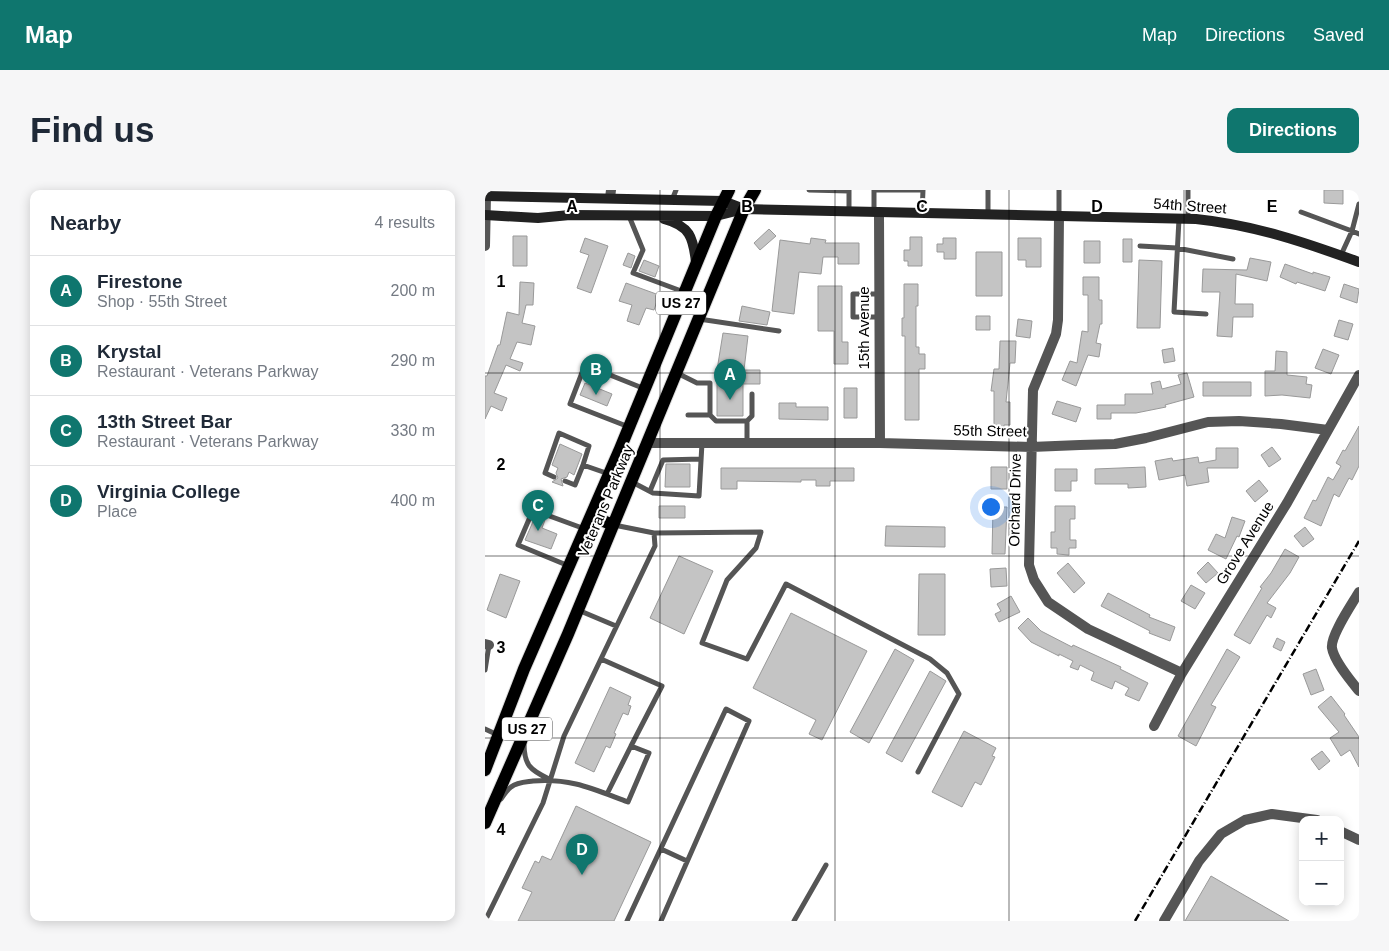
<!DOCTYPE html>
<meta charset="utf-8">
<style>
body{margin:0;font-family:Helvetica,sans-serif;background:#f6f6f7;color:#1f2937}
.controls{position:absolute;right:15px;bottom:15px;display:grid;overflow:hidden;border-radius:10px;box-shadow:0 2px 12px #0003}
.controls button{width:45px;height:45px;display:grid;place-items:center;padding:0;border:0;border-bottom:1px solid #e0e1e3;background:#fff;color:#1f2937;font:25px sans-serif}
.you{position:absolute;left:505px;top:316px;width:18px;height:18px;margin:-12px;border:4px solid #fff;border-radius:50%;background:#1a73e8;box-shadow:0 0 0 8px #1a73e833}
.badge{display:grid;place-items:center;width:32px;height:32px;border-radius:50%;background:#0f766e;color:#fff;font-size:16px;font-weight:700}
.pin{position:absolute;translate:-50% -41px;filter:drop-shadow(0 1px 2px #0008)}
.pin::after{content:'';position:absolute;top:26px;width:18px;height:15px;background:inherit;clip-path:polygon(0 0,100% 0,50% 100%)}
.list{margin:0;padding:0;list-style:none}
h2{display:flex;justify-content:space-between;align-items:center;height:65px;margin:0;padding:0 20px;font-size:21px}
h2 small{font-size:16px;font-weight:400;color:#747a83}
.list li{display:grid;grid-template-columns:32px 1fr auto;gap:15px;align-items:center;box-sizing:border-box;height:70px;padding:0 20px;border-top:1px solid #e0e1e3}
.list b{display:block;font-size:19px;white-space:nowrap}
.list p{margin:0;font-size:16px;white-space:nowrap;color:#747a83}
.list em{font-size:16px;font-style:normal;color:#747a83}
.map{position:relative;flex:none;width:874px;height:731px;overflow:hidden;border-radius:10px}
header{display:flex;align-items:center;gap:30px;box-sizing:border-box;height:70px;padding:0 25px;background:#0f766e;color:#fff}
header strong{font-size:24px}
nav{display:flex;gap:28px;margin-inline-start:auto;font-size:18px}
.intro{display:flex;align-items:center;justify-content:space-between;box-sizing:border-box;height:120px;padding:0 30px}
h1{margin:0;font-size:35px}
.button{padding:12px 22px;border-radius:10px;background:#0f766e;color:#fff;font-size:18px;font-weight:700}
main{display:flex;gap:30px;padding:0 30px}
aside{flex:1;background:#fff;border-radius:10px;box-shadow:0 2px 12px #0003}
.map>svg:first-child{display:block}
.building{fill:#c4c4c4;stroke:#999}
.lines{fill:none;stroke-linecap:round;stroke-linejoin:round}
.primary-casing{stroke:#dbdbdb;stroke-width:14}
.service{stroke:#555;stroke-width:5}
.minor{stroke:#555;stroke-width:10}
.secondary{stroke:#222;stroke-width:10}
.primary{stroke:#000;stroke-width:12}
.rail{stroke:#000;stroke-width:2.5;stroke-dasharray:8 2.5 1 2.5;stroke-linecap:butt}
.grid{fill:none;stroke:#000;stroke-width:1;stroke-opacity:0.55}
.labels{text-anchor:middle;stroke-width:4;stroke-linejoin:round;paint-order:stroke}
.shield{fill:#fff;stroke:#4c4c4c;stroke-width:1}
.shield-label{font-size:14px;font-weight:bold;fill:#000}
.street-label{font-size:15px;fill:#000;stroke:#fff}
.grid-label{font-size:16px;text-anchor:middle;font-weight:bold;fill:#000;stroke:#fff;stroke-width:4;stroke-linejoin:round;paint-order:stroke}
</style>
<header>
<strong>Map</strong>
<nav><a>Map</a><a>Directions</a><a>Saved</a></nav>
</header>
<div class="intro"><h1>Find us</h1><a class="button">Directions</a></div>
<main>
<aside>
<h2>Nearby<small>4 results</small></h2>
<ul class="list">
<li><span class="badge">A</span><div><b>Firestone</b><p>Shop · 55th Street</p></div><em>200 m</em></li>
<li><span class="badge">B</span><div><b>Krystal</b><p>Restaurant · Veterans Parkway</p></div><em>290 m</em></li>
<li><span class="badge">C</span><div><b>13th Street Bar</b><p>Restaurant · Veterans Parkway</p></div><em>330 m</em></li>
<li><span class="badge">D</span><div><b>Virginia College</b><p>Place</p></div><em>400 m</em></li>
</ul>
</aside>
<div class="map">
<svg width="874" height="731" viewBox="0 0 874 731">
<rect width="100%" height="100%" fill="#fff"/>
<!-- building -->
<path class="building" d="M839,0H858V14L839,13Z
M284,39L291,46L275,60L269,53Z
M28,46H42V76H28Z
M425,47H437V76H423V71H419V60H425Z
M100,48L123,56L106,103L92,98L104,65L95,62Z
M326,48L341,50L340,53H374V74H353V67H338L336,84L314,82L309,124L287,121L295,50L325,54Z
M458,48H471V69H459V62H452V54H458Z
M533,48H556V77H541V70H533Z
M638,49H647V72H638Z
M599,51H615V73H599Z
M491,62H517V106H491Z
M143,63L150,66L146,78L138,75Z
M765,68L786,72L782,91L751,84L750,114H768V127H748L747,147L732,146L735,102H717L718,79L762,80Z
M159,70L174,76L170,87L154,81Z
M654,70L677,71L675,138H652Z
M800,74L828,84V82L845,87L840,101L812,92L811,94L795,87Z
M598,87H614V110H617V134H615L611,153L616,154L614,167L603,165L591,196L577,190L585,171L592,173L597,141L603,142V105H598Z
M35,92L49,93L48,115H41L37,133L50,136L46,155L32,152L25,169L38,173L35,181L21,175L9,203L22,208L17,221L6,216L0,229V186H2L13,155H15L22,122L34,125Z
M141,93L174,105L169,120L161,118L154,135L142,131L147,115L134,111Z
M419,94H433V116H431V157H434V164H440V179H434V230H420V146H417V128H419Z
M859,94L874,99L872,113L855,107Z
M333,96H357V152H363V174H349V141H333Z
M257,116L285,122L282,135L254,131Z
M491,126H505V140H491Z
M533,129L547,131L545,148L531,146Z
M854,130L868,134L863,150L849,146Z
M238,143L263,146L259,180H275V194H258V226H232V180Z
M515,151H531L530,173H525L521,212H525V235H519V238H509V201H506L509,179H514Z
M688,158L690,171L679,173L677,160Z
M838,159L854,165L846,184L830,178Z
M791,161L802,162V185L822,187L821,194L827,195L825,208L797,205L780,206V181H790Z
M702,183L709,207L680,215L681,217L651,223H626V229H612V215H640V204H668L666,193L675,191L677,199L696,194L693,185Z
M718,192H766V206H718Z
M100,193L127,204L122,216L95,205Z
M359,198H372V228H359Z
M572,211L596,218L591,232L567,224Z
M294,213H311V217H343V230L294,229Z
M874,236V276L867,290L864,288L854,307L849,304L836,336L819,328L828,310L831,311L843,287L848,290L856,276L851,273L858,260L860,261Z
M75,254L97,264L89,285L84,282L82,287L76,289L78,296L67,292L73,288L71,283L73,278L67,275Z
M787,257L796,269L784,277L776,265Z
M731,258H753V278H722L724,292L702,296L700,285L674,290L670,271L687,268L688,271L713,267L714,273L731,270Z
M181,274H205V297H180Z
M506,277H522V299H506Z
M660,277L661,297L643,298V294H610V279Z
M236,278H369V291H345V296H331V290H316V292L252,291V299H236Z
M570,279H592V291H586V301H570Z
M774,290L783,301L770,312L761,301Z
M174,316H200V328H174Z
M570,316H590V329H585V350H591V358H584V365L572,364V358H566V342H570Z
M508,317H522L520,364H507Z
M50,327L60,330L57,338L72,344L66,359L40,350Z
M747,327L760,331L754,347L752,346L741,369L723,360L731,344L740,348Z
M401,336L460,337V357L400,356Z
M820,337L829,349L818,357L809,346Z
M800,359L814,367L805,383L782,413L791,418L786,428L782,425L765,454L749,445L777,398L775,397L786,383Z
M194,366L228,381L199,444L165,428Z
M723,372L733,383L721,393L712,383Z
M583,373L600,393L589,403L572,383Z
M521,378L522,396L506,397L505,379Z
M15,384L35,391L21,428L2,420Z
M434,384H460V445H433Z
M706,395L720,403L710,419L696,411Z
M623,403L665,425L664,427L690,437L685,451L664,443L665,441L616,416Z
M526,406L535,422L514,432L510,424L516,421L512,414Z
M306,423L382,461L337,550L324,544L331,530L268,498Z
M543,428L556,441L587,457L588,455L636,477L635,479L663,493L654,511L640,505L644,498L630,491L627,499L606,490L609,482L595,475L593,480L585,477L588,471L574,464V466L546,452L533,438Z
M792,448L800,452L796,461L788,457Z
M410,459L429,470L384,553L365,542Z
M742,459L755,467L726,515L731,517L711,556L693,546Z
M831,479L839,500L826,505L818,484Z
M445,481L461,491L417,572L401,563Z
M125,497L146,507L143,515L146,516L143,525L138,523L129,543L131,544L125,558L121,556L109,582L90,573Z
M846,506L860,524L859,525L874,547V577L865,560L856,566L845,548L854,542L833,517Z
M479,541L511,558L507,566L510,567L496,595L490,592L477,617L447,602Z
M837,561L845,571L834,580L826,569Z
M91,616L166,652L129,731H33L47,702L37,698L50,671L54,673L57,666L66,670Z
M726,686L804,731H700Z"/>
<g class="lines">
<defs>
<path id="primary" d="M106,326L128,335
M0,580L39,479L135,259L231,26L244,0
M0,633L83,444L259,19L270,0"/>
</defs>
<!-- primary casing -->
<use href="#primary" class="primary-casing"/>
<!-- service -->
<path class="service" d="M324,0L364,1
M364,0V22
M503,0V24
M574,0V26
M187,10L191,0
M816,22L867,41L874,14
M389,23V0H438
M437,24L438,0
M144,26L158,60L148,83L199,102
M703,28V0
M694,29L689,122L721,124
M655,56L692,58L748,69
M856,65L867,41L874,44
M394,104H368V127H394
M214,129L294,141
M192,183L212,193H225V225
M203,225H225L231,231H262L267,226V204
M262,231V253
M144,237L85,214L100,175L160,199
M69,287L60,283L74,243L104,256L98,275
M80,291L90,295L98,275L124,284
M147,292L168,303L214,306L217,253
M165,301L178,270L216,269
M129,335L169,343L276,342L271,358L242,390L217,453L262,469L301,394L445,469L462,483L474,504L433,582
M84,376L33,355L48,320L100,339
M93,420L131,436
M116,469L177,496L146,556
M0,480L4,455
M0,539L13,545
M39,553C39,575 45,580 64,589
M16,609C19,605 22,600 26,597C32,592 41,592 48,591C86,588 108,599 143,612L164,563L146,556L122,604
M176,659L202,671
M0,731L58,613L79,546L170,356L169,343
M142,731L241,519L264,531L176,731
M309,731L341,675"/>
<!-- minor -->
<path class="minor" d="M125,8L126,0
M394,23L395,253
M574,26L573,130L571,144L548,200L544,375L549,390L563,412L603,439L697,483
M0,56L1,6
M163,253H395L546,257L595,255L630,254L661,248L723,232L754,231L796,234L843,240
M874,402C867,414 845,446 847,458C849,471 866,491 874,501
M0,454L4,455
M669,536L697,483L802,313L874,185
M855,641L874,650
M679,731L714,671L736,644L760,630L787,624L832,630"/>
<!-- secondary -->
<path class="secondary" d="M0,6L238,11L259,19
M0,25L53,28L85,25L231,26L259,19L711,29C769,35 819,52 874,72
M179,29C205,36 208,47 211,72"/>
<!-- primary -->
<use href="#primary" class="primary"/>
<!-- rail -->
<path class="rail" d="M650,731L874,351"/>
</g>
<!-- grid -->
<path class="grid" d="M175,0V731M350,0V731M524,0V731M699,0V731M0,183H874M0,366H874M0,548H874"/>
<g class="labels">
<!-- shield labels -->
<g class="shield">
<rect x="171" y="101.5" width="50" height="23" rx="4"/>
<rect x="17" y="527.5" width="50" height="23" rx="4"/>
</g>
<g class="shield-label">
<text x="196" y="118">US 27</text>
<text x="42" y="544">US 27</text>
</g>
<!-- street labels -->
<g class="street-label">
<text transform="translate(705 16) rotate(4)" y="5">54th Street</text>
<text transform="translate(379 138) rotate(-90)" y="5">15th Avenue</text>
<text transform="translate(505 241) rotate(1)" y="5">55th Street</text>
<text transform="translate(530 310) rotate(-89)" y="5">Orchard Drive</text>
<text transform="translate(121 311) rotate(-67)" y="5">Veterans Parkway</text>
<text transform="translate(760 353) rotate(-58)" y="5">Grove Avenue</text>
</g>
</g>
<g class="grid-label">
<text x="87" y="22">A</text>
<text x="262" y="22">B</text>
<text x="437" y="22">C</text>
<text x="612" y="22">D</text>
<text x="787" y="22">E</text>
<text x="16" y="97">1</text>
<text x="16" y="280">2</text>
<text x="16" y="463">3</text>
<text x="16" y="645">4</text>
</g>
</svg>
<div class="controls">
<button>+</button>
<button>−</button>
</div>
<div class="you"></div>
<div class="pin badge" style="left:245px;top:210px">A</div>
<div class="pin badge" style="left:111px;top:205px">B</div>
<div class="pin badge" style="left:53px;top:341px">C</div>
<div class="pin badge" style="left:97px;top:685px">D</div>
</div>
</main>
